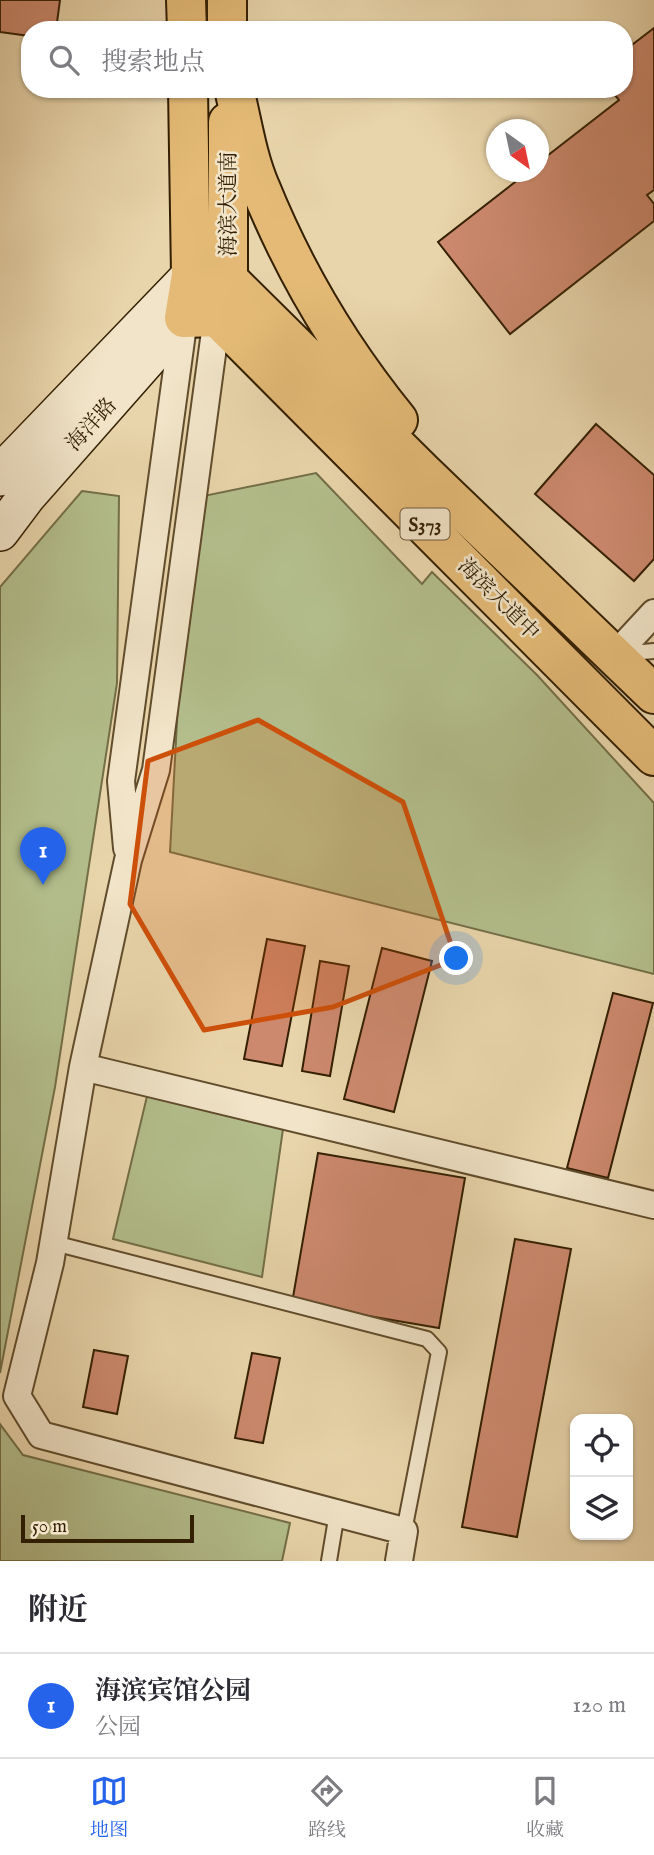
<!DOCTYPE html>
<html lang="zh">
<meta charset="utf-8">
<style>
body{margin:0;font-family:"IM FELL English","Noto Serif SC",serif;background:#f7f7f7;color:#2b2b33}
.controls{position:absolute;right:21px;bottom:21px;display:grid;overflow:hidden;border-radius:14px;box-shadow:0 2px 5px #0004}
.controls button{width:63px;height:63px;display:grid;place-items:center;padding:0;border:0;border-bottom:2px solid #e1e1e2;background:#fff;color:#2b2b33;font:35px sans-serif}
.compass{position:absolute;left:486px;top:119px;width:63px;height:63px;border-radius:50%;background:#fff;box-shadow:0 2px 5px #0004;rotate:147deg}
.scale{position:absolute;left:21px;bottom:18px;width:173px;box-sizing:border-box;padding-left:7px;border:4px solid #331f02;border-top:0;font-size:19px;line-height:24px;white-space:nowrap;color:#331f02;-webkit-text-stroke:5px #f1e4c8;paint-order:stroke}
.you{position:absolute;left:457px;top:959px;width:24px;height:24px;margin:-18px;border:5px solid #fff;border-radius:50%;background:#1a73e8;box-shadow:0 0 0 10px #1a73e833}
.badge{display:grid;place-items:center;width:46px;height:46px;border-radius:50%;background:#2563eb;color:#fff;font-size:23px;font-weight:700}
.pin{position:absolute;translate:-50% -58px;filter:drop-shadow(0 2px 4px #0008)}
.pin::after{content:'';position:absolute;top:37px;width:24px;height:21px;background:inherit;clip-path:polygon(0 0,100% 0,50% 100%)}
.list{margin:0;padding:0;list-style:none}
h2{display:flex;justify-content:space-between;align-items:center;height:91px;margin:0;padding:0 28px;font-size:30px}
h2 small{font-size:23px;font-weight:400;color:#7c7c81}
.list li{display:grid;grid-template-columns:46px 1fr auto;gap:21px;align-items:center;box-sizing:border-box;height:105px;padding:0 28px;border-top:2px solid #e1e1e2}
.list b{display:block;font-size:26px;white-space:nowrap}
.list p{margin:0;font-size:23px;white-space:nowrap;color:#7c7c81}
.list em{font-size:23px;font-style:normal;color:#7c7c81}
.icon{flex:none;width:38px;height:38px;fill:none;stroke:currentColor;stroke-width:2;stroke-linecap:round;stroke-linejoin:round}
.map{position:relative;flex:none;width:654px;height:1561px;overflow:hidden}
.search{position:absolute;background:#fff;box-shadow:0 2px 5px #0004;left:21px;right:21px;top:21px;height:77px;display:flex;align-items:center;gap:18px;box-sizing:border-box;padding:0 24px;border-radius:28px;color:#7c7c81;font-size:26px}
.sheet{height:196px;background:#fff}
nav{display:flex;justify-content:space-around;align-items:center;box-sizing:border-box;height:98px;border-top:2px solid #e1e1e2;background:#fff;font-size:19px;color:#7c7c81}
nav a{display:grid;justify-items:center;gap:4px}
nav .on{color:#2563eb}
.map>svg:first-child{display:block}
.green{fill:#b3be8c;stroke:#736e47;stroke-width:2}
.building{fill:#cd896e;stroke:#331f02;stroke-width:2}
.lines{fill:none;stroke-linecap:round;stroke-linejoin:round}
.lane-casing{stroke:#604c2c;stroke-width:18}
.street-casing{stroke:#604c2c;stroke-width:30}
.secondary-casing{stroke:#331f02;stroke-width:40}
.primary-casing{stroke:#331f02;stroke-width:42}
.lane{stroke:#f1e4c8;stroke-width:14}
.street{stroke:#f1e4c8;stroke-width:26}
.secondary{stroke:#f1e4c8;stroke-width:37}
.primary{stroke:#e4ba76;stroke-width:38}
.marked{fill:#cd500a;fill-opacity:0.2;stroke:#cd500a;stroke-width:5;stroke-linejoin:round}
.labels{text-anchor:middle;stroke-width:5;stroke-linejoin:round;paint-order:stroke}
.shield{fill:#f1e4c8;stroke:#6c5a3d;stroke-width:2}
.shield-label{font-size:19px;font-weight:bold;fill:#331f02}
.street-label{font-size:21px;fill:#331f02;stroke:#f1e4c8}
</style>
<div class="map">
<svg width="654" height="1561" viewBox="0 0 654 1561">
<rect width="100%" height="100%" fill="#e9d5ab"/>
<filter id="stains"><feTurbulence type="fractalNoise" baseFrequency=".00286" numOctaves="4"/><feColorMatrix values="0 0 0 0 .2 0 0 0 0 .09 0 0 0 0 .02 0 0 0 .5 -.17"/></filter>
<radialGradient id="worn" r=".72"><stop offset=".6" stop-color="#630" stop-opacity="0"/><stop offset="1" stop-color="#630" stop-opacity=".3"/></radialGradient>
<!-- green -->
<path class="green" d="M316,473L422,584L432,572L537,675L654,803V974L170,852L189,499Z
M82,491L119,496L117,683L55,1087L0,1373V587Z
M148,1092L283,1129L262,1277L113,1239Z
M0,1424L23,1455L290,1523L282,1561H0Z"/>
<!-- building -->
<path class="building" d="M0,0H60L56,30H30V36L0,32Z
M654,28V190L647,195L654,204V221L510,334L438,242L528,172H538V163L619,100L610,89H624V51Z
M596,424L654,475V559L634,581L535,494Z
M267,939L305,946L282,1066L244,1059Z
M382,948L432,961L394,1112L344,1099Z
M320,961L349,966L330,1076L302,1071Z
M613,993L653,1003L608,1178L567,1168Z
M318,1153L465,1178L439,1328L292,1303Z
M515,1239L571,1249L517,1537L462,1527Z
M94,1350L128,1356L117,1414L83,1407Z
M252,1353L280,1358L263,1443L235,1438Z"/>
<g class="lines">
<defs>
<path id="lane" d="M621,654L654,651
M54,1243L427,1339L439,1352L404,1531
M329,1561L337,1513"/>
<path id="street" d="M217,317L156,770L128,860L83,1067L50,1263L17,1396L41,1435L404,1531L399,1561
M615,655L654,613
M127,848L121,781L184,318
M83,1067L654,1205"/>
<path id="secondary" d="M0,477L13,460L191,275
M0,532L27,496L184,318"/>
<path id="primary" d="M186,0L187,30
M227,0V30
M188,89L191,275L184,318L217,317L654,756
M234,89C242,121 247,157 260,187C294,271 341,350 398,420
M191,275L228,279L424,473L654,694
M222,302L228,279V122"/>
</defs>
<!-- lane casing -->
<use href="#lane" class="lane-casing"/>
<!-- street casing -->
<use href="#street" class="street-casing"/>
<!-- secondary casing -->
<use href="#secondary" class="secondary-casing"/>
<!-- primary casing -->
<use href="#primary" class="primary-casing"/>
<!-- lane -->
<use href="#lane" class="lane"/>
<!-- street -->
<use href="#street" class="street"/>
<!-- secondary -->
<use href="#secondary" class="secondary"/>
<!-- primary -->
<use href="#primary" class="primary"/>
</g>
<!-- marked area -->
<path class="marked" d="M258,720L403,802L456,959L333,1007L204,1030L130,904L148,761Z"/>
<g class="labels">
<!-- shield labels -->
<rect class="shield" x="400.5" y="508.5" width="49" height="31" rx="5"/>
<g class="shield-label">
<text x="425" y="531">S373</text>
</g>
<!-- street labels -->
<g class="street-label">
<text transform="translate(228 204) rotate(-90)" y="7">海滨大道南</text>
<text transform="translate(91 424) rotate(-48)" y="7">海洋路</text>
<text transform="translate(499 599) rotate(45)" y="7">海滨大道中</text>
</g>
</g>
<rect width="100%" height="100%" filter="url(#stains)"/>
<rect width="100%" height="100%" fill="url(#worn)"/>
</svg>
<div class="controls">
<button><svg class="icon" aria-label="locate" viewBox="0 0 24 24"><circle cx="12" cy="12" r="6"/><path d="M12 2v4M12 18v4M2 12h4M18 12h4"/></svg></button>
<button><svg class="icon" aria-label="layers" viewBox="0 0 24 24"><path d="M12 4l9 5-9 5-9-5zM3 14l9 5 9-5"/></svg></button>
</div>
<svg class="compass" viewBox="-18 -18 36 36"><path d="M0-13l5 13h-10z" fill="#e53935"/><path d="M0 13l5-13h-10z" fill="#7c7c81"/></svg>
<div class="scale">50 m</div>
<div class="you"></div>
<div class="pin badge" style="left:43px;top:885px">1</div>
<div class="search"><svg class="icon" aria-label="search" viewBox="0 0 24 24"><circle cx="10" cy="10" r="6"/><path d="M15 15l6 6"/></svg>搜索地点</div>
</div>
<section class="sheet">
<h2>附近<small></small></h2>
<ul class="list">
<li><span class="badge">1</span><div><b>海滨宾馆公园</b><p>公园</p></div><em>120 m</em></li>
</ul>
</section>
<nav>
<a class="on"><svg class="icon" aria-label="map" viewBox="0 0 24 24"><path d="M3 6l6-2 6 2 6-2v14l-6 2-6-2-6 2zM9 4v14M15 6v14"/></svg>地图</a>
<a><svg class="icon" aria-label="directions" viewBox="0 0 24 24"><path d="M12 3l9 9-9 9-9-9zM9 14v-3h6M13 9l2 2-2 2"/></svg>路线</a>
<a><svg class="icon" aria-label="saved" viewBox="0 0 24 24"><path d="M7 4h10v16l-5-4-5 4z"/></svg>收藏</a>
</nav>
